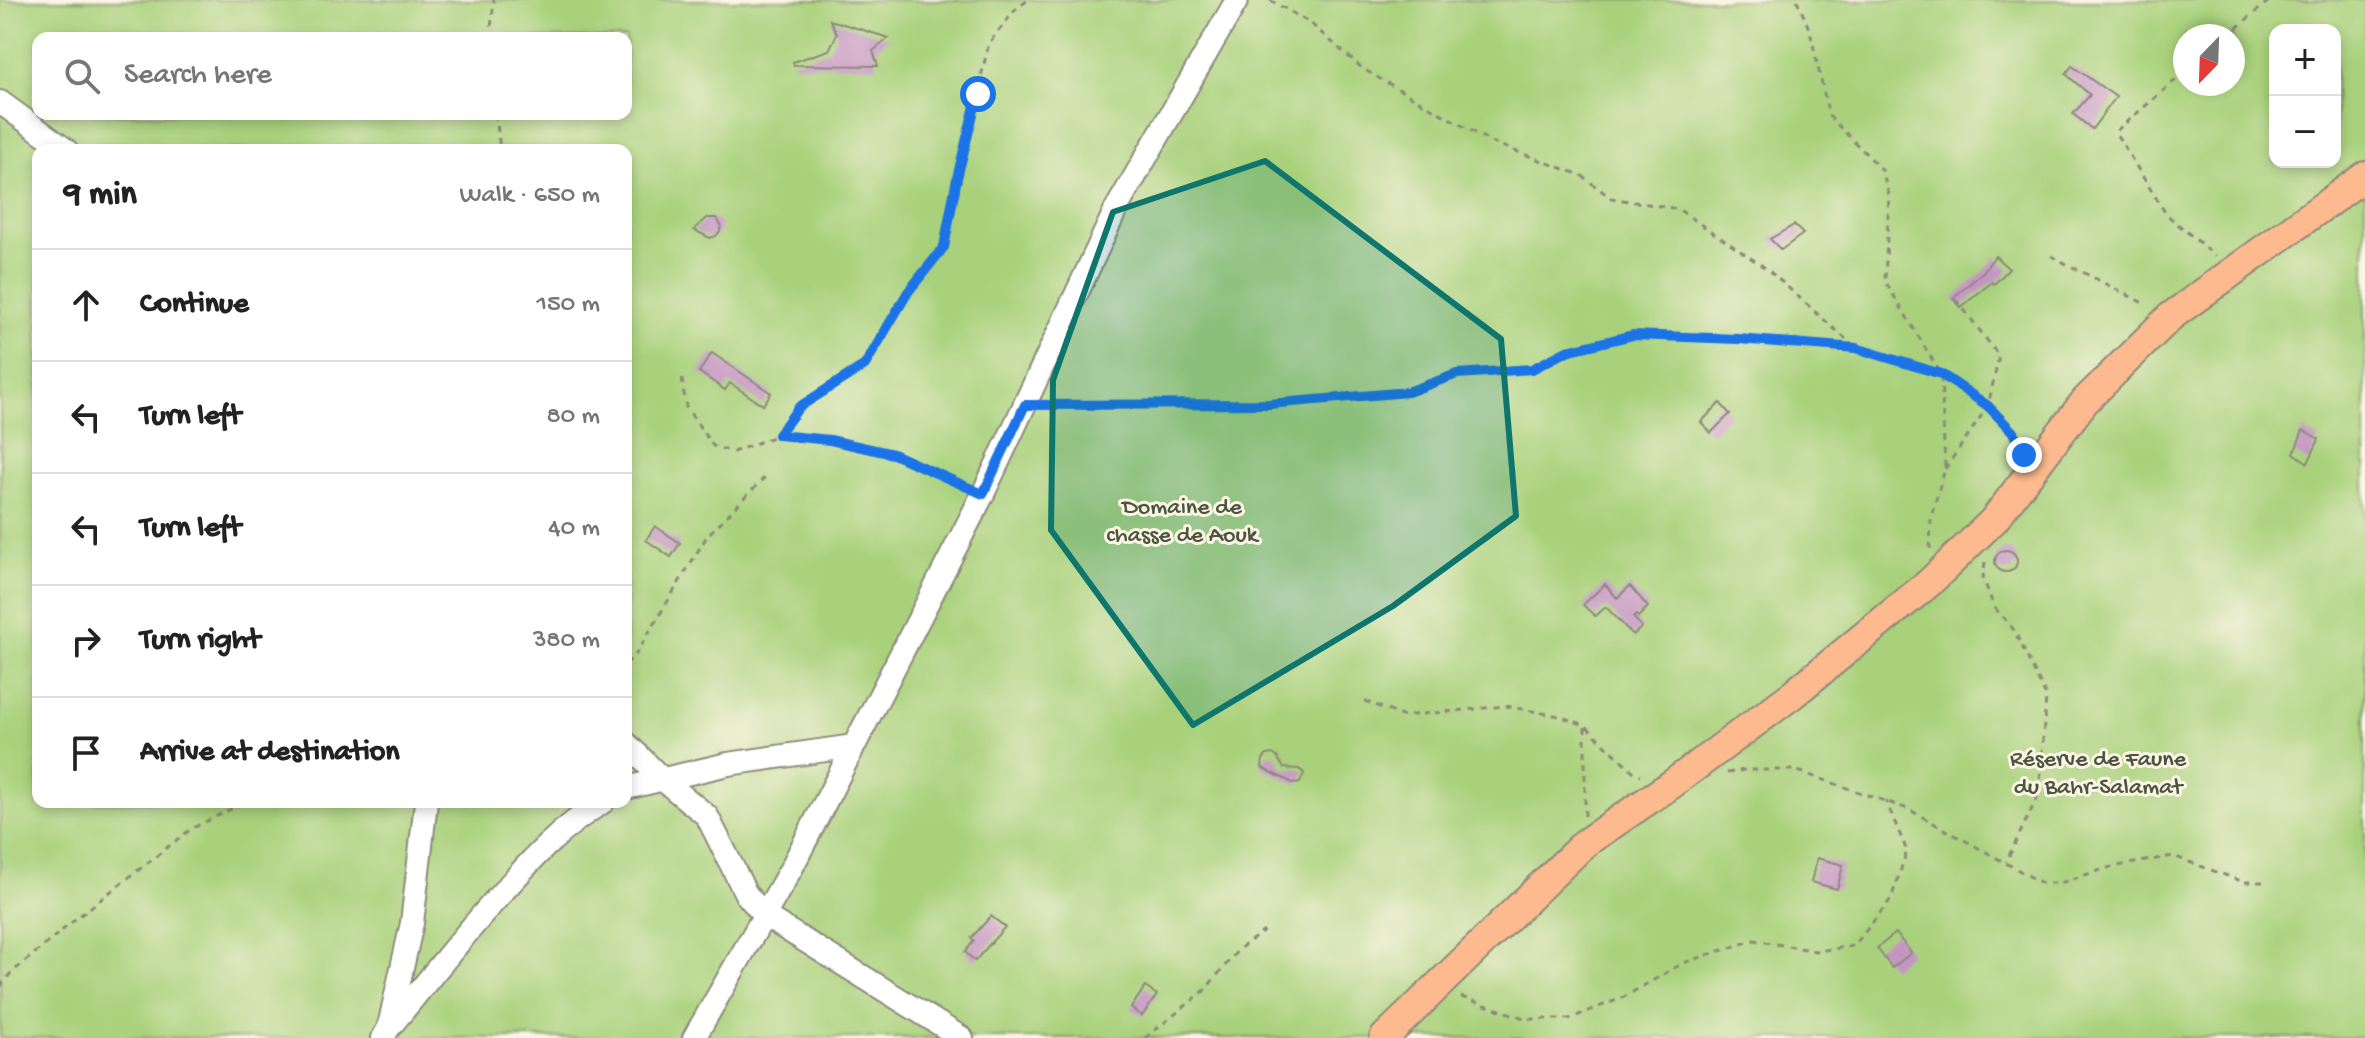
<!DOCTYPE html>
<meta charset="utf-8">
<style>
body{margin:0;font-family:"Gochi Hand",sans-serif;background:#f2f2f2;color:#222}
.controls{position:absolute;right:24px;top:24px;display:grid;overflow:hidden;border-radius:16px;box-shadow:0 4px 12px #0003}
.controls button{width:72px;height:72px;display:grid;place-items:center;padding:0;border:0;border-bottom:2px solid #e0e0e0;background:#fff;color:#222;font:40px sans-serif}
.compass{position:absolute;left:2173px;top:24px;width:72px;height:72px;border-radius:50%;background:#fff;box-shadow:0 4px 12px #0003;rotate:203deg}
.stop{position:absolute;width:24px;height:24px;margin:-18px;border:6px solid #1a73e8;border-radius:50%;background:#fff}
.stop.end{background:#1a73e8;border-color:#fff;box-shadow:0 2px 8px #0008}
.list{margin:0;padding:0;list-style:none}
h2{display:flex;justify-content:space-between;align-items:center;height:104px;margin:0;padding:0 32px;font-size:34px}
h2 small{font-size:26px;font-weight:400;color:#767676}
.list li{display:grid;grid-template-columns:52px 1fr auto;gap:24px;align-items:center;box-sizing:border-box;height:112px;padding:0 32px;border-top:2px solid #e0e0e0}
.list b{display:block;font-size:30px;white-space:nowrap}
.list em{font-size:26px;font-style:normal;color:#767676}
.icon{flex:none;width:44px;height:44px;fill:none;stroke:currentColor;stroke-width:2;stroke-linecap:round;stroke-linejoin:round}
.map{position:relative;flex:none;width:2365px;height:1038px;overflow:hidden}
.search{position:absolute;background:#fff;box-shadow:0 4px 12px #0003;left:32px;top:32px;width:600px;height:88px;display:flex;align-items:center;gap:20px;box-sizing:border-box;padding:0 28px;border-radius:16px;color:#767676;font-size:30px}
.panel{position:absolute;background:#fff;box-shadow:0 4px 12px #0003;left:32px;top:144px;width:600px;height:664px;border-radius:16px}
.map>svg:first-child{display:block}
.green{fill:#a9d17c;stroke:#6a7e54;stroke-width:2;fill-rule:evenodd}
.building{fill:#c495c3}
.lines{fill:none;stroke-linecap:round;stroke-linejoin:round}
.minor-casing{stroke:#8e8a7c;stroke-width:26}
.major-casing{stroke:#8e8a7c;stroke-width:32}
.path{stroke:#8e8a7c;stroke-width:3;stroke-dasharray:6 6;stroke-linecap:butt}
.minor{stroke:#fff;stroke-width:22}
.major{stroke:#fcba8e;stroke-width:28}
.route{stroke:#1a73e8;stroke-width:10}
.marked{fill:#0f766e;fill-opacity:0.2;stroke:#0f766e;stroke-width:6;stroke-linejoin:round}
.labels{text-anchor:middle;stroke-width:6;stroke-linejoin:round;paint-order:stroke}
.park-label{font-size:24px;fill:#4a543f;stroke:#fcf5e5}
</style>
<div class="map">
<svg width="2365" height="1038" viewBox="0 0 2365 1038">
<rect width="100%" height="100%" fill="#fcf5e5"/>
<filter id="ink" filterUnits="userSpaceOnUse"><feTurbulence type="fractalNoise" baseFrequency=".0125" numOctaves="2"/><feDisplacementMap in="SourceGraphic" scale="16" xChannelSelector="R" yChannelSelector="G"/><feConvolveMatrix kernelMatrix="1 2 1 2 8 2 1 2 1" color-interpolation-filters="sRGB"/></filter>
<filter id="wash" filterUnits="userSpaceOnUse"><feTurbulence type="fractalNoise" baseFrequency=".006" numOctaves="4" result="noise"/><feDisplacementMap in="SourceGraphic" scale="32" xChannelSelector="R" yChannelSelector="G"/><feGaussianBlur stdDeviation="1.8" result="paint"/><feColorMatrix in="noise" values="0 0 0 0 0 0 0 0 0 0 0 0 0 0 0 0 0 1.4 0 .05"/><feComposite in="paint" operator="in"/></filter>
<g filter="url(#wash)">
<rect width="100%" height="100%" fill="#f0e9ce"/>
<!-- green -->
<path class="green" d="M0,0H2365V1038H0ZM2275,30H2335V162H2275ZM2185,36H2233V84H2185ZM38,38H626V114H38ZM38,150H626V802H38Z"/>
<g id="blocks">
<!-- building -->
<path class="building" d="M830,20L889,38L873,51L878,66L794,65L793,62L829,50L837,34Z
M2072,66L2116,97L2092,129L2073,114L2090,95L2066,74Z
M707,218H716L721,225L720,231L716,236L710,238L694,230Z
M1794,225L1803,234L1781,250L1770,239Z
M1995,256L2009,269L1994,284L1992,282L1961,307L1953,298L1983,272Z
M712,353L771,393L763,405L730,383L725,390L699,372Z
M1720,403L1730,414L1711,433L1701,422Z
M2303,430L2319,439L2308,463L2294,453Z
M655,526L680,543L671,557L646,540Z
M1995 561a11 11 0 1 1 22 0a11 11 0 1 1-22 0Z
M1605,584L1617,598L1630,586L1648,607L1638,617L1636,615L1633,617L1642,627L1633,635L1606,607L1595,616L1583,605Z
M1273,754L1277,757L1284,768L1299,769L1304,773L1300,783L1295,784L1262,768L1263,759L1267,755Z
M1817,858L1843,865L1837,889L1811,882Z
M991,916L1005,927L975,961L965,952L974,941L971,938Z
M1896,933L1911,953L1892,968L1877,948Z
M1145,987L1157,995L1142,1016L1131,1008Z"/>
</g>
</g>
<g filter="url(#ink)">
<use href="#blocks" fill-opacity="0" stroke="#8e8a7c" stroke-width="2"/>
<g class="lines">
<defs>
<path id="minor" d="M0,102L66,150
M626,743L662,779L707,816L746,894L765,916L962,1038
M626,788L728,764L854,746
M390,1022L412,923L426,802
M383,1038L388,1029C425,985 460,939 499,896C532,859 560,828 603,802
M694,1038L792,867L983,494L1116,209L1237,0"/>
<path id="major" d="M1384,1038L1585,843L1672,784L1792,695L1929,583L1994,520L2085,401L2170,317L2365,176"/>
</defs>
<!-- minor casing -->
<use href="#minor" class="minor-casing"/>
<!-- major casing -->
<use href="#major" class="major-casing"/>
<!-- path -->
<path class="path" d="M1270,0L1310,23L1363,69L1493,143L1581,175L1611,198L1678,209L1767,269L1856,348
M1797,0L1810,31L1829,116L1882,170L1889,195L1885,281L1941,374L1945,469L1931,517L1930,551
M2227,36L2270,0
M490,38L494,0
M2185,72L2115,132L2166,214L2215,256
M496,114L500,150
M2051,256L2147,305
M682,379L686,407L713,446L733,452L778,435L799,407L865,365L908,292L944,247L957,178L989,43L1016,9L1028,0
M1048,405L1269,404L1408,392L1457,374L1532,369L1567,351L1633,335L1738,339L1856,348L1941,374L1988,406L2013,432L2020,447
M778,435L830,440L893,454L965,486
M1945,469L1988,406L1999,356L1953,295
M1985,562L1983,578L1994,607L2014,630L2046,696L2039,794L2006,862
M626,664L636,654L707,536L768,474
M1365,701L1402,716L1506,706L1559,716L1585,725L1635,773L1641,775
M1727,773L1744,770H1795L1908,809L2042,883H2060L2107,868L2173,856L2244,882H2265
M1585,816V727
M0,987L10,974L78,917L191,829L245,802
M1461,997L1527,1019H1569L1624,997L1683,963L1754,940L1816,951L1854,946L1891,899L1907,851L1886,801
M1145,1038L1204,991L1239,949L1264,931"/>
<!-- minor -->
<use href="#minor" class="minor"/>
<!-- major -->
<use href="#major" class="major"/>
</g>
</g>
<g class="lines" filter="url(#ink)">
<!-- route -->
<path class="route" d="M978,94L957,178L944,247L908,292L865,365L799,407L778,435L830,440L893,454L983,494L1025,405L1269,404L1408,392L1457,374L1532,369L1567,351L1633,335L1738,339L1856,348L1941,374L1988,406L2013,432L2024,455"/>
</g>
<!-- marked area -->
<path class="marked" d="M1265,161L1501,339L1516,516L1393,606L1193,725L1051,530L1053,380L1113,212Z"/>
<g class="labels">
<!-- park labels -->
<g class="park-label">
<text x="1182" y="513">Domaine de<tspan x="1182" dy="28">chasse de Aouk</tspan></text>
<text x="2098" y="765">Réserve de Faune<tspan x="2098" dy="28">du Bahr-Salamat</tspan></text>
</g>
</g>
</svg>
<div class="controls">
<button>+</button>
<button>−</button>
</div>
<svg class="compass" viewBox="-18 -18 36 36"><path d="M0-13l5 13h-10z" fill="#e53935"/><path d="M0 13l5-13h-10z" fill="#767676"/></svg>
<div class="stop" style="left:978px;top:94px"></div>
<div class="stop end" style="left:2024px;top:455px"></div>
<div class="search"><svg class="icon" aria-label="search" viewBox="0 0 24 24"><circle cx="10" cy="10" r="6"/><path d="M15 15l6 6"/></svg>Search here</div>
<section class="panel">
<h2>9 min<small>Walk · 650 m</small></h2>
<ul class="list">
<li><svg class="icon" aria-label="ahead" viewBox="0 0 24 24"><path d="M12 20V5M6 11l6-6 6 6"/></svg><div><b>Continue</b></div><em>150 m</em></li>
<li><svg class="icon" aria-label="left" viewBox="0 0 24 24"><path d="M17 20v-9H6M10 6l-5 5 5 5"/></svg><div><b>Turn left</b></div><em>80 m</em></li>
<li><svg class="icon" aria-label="left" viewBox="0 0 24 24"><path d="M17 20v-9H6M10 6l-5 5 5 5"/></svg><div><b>Turn left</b></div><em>40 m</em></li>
<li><svg class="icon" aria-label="right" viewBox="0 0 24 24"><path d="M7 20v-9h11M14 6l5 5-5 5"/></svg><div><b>Turn right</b></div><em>380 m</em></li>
<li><svg class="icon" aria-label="arrive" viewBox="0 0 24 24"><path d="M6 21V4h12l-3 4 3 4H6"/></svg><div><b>Arrive at destination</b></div></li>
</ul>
</section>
</div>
